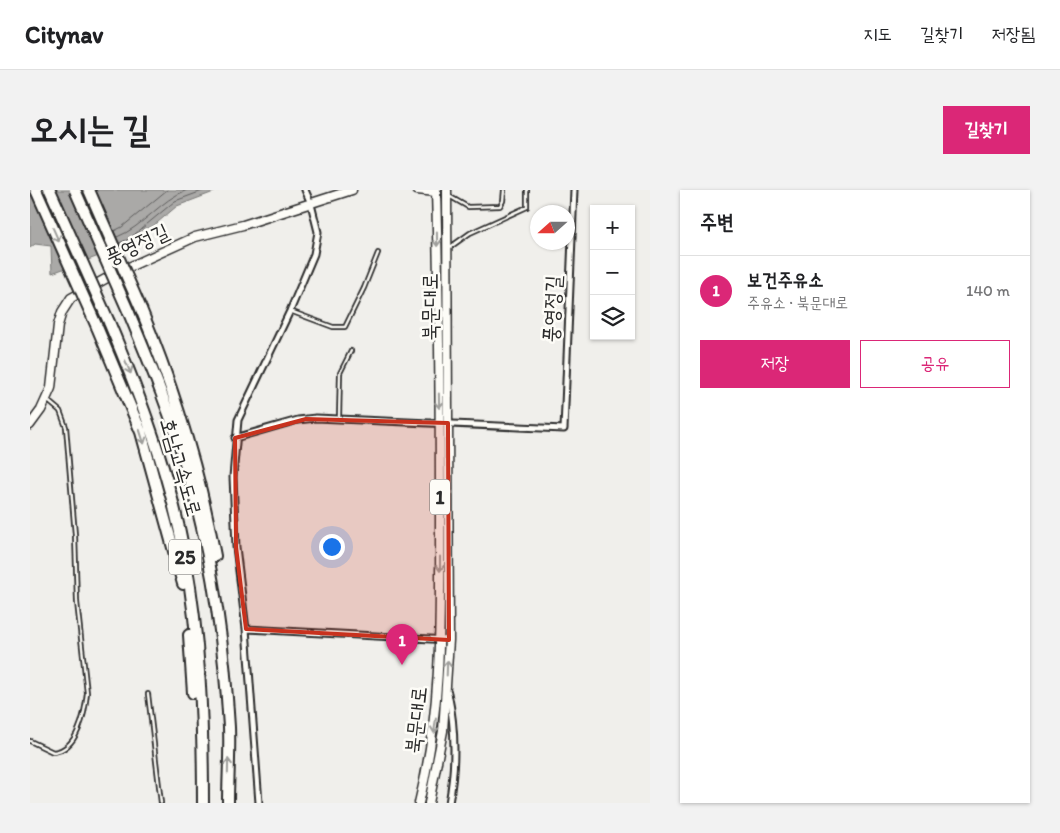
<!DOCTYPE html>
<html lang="ko">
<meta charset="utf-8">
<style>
body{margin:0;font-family:Itim,"Poor Story",sans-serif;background:#f2f2f2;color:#202124}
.controls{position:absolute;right:15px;top:15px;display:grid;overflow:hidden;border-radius:0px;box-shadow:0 1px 4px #0004}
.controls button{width:45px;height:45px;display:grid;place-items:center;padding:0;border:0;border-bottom:1px solid #e0e0e0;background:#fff;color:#202124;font:25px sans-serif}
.compass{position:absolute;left:500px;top:15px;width:45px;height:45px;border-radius:50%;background:#fff;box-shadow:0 1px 4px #0004;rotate:249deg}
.you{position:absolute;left:301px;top:356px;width:18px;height:18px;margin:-12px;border:4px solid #fff;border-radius:50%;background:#1a73e8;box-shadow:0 0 0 8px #1a73e833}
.badge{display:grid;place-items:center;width:32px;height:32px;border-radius:50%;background:#db2777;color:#fff;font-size:16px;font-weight:700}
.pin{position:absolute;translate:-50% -41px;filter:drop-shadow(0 1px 2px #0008)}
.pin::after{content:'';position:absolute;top:26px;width:18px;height:15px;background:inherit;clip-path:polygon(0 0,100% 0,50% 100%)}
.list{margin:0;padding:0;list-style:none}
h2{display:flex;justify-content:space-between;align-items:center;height:65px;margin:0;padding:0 20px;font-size:21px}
h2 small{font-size:16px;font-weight:400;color:#757577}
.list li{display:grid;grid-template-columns:32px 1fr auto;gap:15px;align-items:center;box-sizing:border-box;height:70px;padding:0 20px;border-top:1px solid #e0e0e0}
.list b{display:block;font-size:19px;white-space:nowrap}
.list p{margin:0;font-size:16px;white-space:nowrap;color:#757577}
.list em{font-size:16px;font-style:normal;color:#757577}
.actions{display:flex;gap:10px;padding:15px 20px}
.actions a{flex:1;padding:11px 0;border:1px solid #db2777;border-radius:0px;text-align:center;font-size:18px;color:#db2777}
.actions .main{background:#db2777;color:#fff}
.icon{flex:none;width:28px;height:28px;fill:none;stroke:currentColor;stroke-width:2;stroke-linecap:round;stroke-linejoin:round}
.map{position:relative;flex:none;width:620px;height:613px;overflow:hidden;border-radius:0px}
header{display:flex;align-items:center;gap:30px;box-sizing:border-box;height:70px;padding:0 25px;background:#fff;border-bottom:1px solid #e0e0e0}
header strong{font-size:24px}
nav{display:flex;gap:28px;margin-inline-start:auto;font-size:18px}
.intro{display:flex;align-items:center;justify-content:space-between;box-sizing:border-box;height:120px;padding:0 30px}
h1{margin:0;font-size:35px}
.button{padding:12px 22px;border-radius:0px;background:#db2777;color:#fff;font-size:18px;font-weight:700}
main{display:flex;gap:30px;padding:0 30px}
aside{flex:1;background:#fff;border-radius:0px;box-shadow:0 1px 4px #0004}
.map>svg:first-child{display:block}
.water{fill:#aaa9a7;stroke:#777775}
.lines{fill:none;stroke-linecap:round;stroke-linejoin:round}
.shore{stroke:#5e5d5d;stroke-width:1}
.lane-casing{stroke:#2b2b2b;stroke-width:6}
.street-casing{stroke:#2b2b2b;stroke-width:9}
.secondary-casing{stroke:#2b2b2b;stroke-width:11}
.primary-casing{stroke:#2b2b2b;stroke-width:11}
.highway-casing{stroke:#2b2b2b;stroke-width:14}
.lane{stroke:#fdfcf7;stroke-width:2.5}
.street{stroke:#fdfcf7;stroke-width:5}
.secondary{stroke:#fdfcf7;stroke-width:8}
.primary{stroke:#fdfcf7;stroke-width:8}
.highway{stroke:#fdfcf7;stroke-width:10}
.highway-bridge-casing{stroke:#2b2b2b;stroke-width:14;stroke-linecap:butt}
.highway-bridge{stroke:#fdfcf7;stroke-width:10}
.oneway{stroke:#9e9e9b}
.marked{fill:#c8321e;fill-opacity:0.2;stroke:#c8321e;stroke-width:4;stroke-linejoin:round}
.labels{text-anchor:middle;stroke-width:5;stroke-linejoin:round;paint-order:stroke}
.shield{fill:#fdfcf7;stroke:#6a6a68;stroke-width:1}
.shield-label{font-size:20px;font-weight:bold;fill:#2b2b2b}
.street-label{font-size:21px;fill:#2b2b2b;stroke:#fdfcf7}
</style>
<header>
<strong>Citynav</strong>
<nav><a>지도</a><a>길찾기</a><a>저장됨</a></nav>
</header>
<div class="intro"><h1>오시는 길</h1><a class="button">길찾기</a></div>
<main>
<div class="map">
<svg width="620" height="613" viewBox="0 0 620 613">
<rect width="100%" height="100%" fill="#f0efeb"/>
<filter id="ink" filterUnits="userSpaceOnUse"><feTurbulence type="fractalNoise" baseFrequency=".02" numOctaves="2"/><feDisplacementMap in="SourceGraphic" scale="10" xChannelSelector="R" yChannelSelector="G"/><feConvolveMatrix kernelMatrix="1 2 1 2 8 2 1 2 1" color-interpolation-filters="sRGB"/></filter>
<g filter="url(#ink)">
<!-- water -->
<path class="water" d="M0,0H189L147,16L102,54L22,83L21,56L5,54L0,58Z"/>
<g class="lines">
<!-- shore -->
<path class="shore" d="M84,41L92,37L137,0
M87,47C113,37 130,10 157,0
M89,53L99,49L145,11L175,0"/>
<defs>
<path id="lane" d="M419,6L438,17L470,16L473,11L474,0
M419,58L440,43L497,17V0
M260,121L303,137H315L334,98L348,63
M309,228L310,183L321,161
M118,504L131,613
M0,551L23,562C48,560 55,523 57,503L47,412L45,345L36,237L30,221L17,210"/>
<path id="street" d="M275,0L279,9
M205,248L268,230L286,228L534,239L544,0
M216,439L419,450
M418,503C426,540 426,575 419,613
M229,613L216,439L206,357L203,287L208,230L260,121L284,64L288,42L281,14"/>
<path id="secondary" d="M387,0L406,2
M0,235L11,220L21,198L28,135L32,122L41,108L88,82L165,47L213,35L322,0"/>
<path id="primary" d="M389,613C413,517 410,425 410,326C410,218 409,109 406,0
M399,613L413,541L419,450L417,0"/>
<path id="highway" d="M111,119C145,201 169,279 185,366
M99,123C121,176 143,229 158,283C182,366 194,452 199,537C200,562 198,588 198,613
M79,132C111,208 140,285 155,367C170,448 173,531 173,613
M67,137L111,242L153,394
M159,445L163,503"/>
</defs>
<!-- lane casing -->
<use href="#lane" class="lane-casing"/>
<!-- street casing -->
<use href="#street" class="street-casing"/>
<!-- secondary casing -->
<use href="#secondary" class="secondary-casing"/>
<!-- primary casing -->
<use href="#primary" class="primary-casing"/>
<!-- highway casing -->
<use href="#highway" class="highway-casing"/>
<!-- lane -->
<use href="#lane" class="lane"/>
<!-- street -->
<use href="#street" class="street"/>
<!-- secondary -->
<use href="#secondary" class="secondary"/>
<!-- primary -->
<use href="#primary" class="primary"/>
<!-- highway -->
<use href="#highway" class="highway"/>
<defs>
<path id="highway-bridge" d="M6,0L67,137
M20,0L79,132
M45,0L99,123
M59,0L111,119"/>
</defs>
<!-- highway-bridge casing -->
<use href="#highway-bridge" class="highway-bridge-casing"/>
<!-- highway-bridge -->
<use href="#highway-bridge" class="highway-bridge"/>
</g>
<!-- one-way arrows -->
<defs><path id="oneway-shaft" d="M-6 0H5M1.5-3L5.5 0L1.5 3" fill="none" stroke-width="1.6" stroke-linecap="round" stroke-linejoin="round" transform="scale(1.25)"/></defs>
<g class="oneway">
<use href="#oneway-shaft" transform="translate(26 45) rotate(66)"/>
<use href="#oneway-shaft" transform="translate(407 49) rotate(89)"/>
<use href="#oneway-shaft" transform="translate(98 177) rotate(67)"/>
<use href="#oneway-shaft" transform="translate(409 211) rotate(89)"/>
<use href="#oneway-shaft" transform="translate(112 247) rotate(72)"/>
<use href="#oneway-shaft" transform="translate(410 374) rotate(90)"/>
<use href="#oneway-shaft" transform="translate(417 478) rotate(-88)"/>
<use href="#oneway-shaft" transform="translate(405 536) rotate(97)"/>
<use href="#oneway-shaft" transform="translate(198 576) rotate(-89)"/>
</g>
</g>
<!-- marked area -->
<path class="marked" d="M276,229L418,233L419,450L216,439L206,357L205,248Z"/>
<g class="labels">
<!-- shield labels -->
<g class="shield">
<rect x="400" y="289.5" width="20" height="35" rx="4"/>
<rect x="139" y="349.5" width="32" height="35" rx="4"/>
</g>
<g class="shield-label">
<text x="410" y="314">1</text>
<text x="155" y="374">25</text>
</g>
<!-- street labels -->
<g class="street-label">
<text transform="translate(107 54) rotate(-25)" y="7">풍영정길</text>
<text transform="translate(400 117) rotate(-90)" y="7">북문대로</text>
<text transform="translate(522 119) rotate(-87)" y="7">풍영정길</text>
<text transform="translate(151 277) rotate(74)" y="7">호남고속도로</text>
<text transform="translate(386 530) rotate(-84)" y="7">북문대로</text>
</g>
</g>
</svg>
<div class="controls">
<button>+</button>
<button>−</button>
<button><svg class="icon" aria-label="layers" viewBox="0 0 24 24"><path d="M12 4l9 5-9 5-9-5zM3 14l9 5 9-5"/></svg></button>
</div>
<svg class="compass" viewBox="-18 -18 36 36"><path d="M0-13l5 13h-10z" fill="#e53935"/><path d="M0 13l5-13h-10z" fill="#757577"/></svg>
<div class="you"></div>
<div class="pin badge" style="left:372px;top:475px">1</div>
</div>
<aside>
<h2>주변<small></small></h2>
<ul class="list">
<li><span class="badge">1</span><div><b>보건주유소</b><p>주유소 · 북문대로</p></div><em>140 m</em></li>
</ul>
<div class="actions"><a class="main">저장</a><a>공유</a></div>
</aside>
</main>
